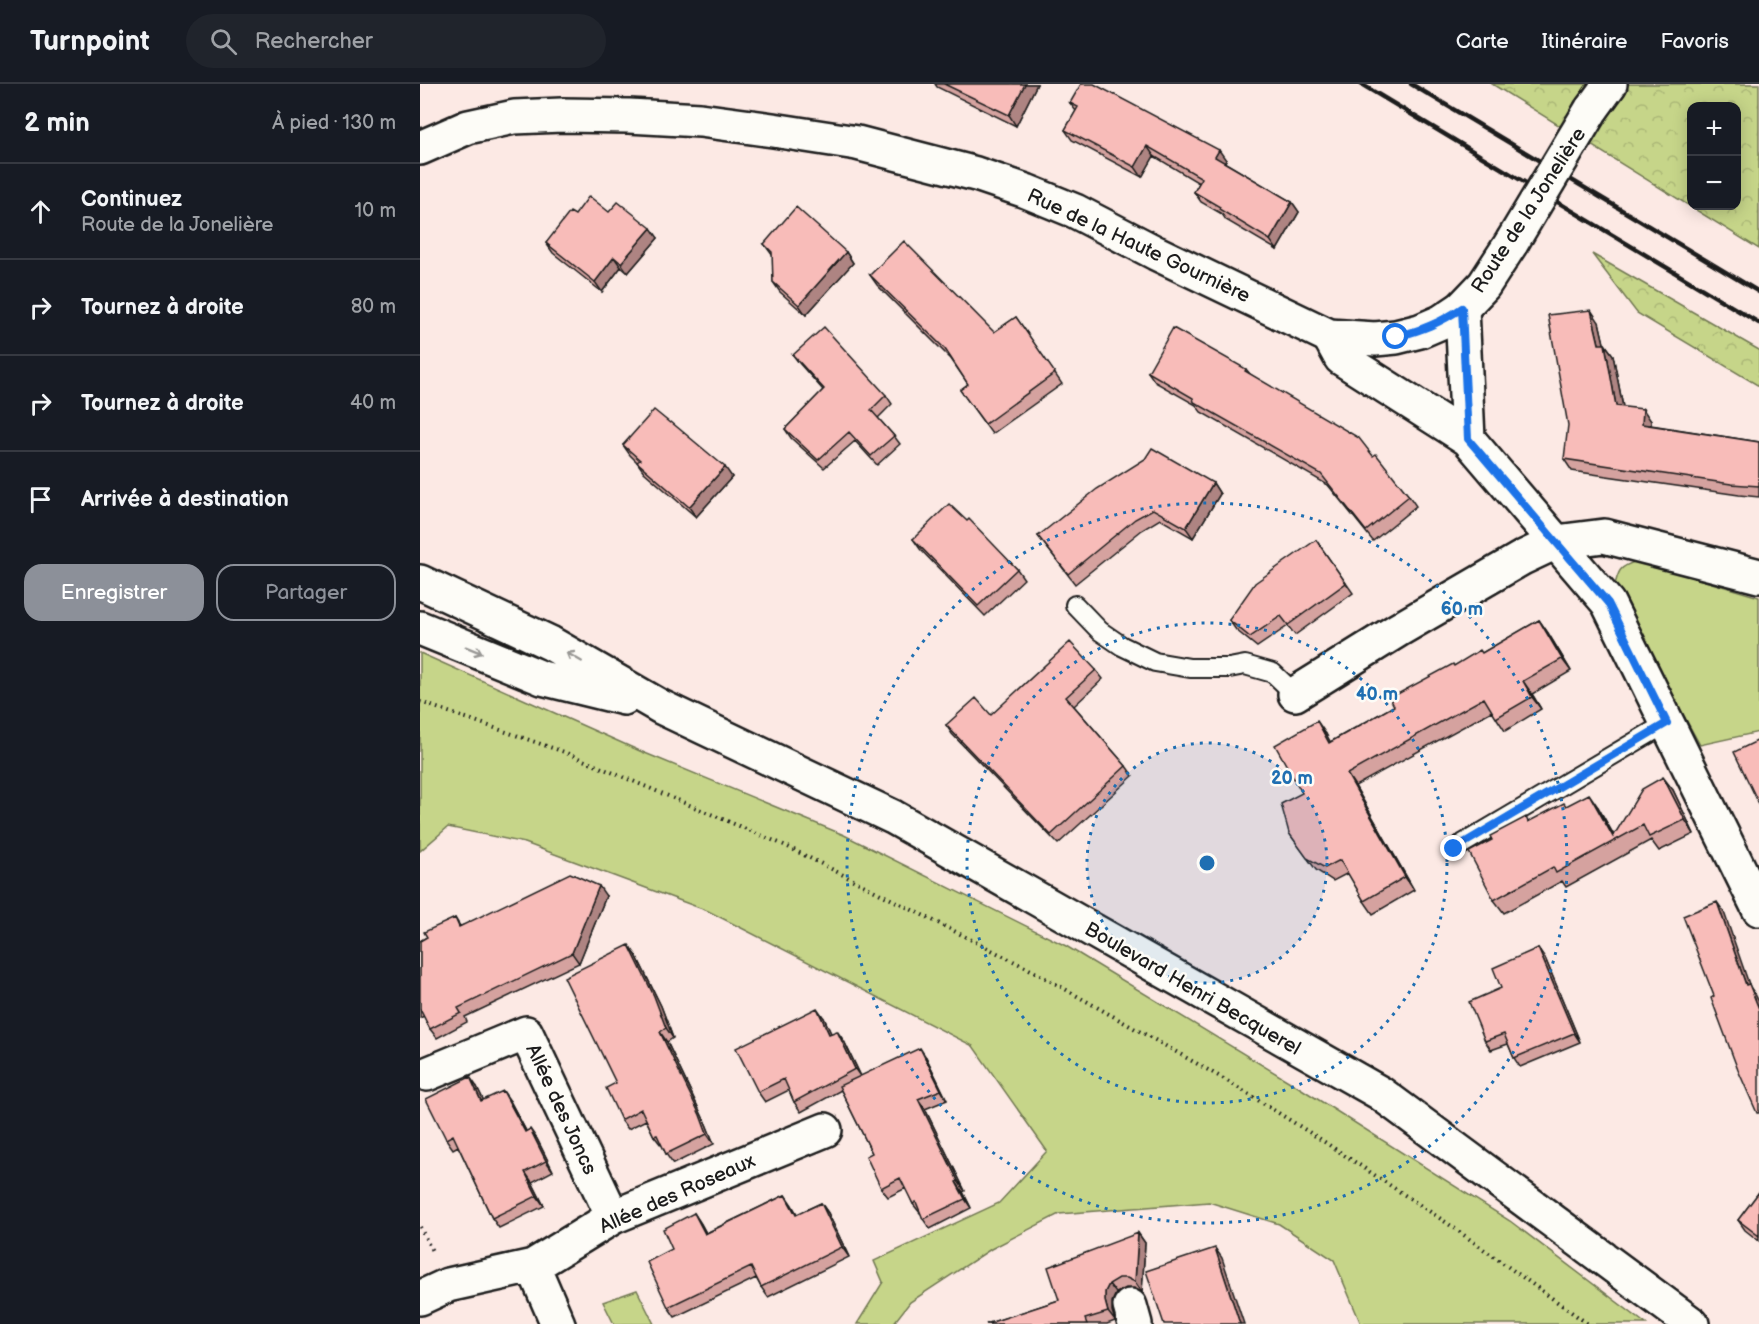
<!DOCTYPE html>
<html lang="fr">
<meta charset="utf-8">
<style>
body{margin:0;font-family:"Balsamiq Sans",sans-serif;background:#20242c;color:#f1f3f6}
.controls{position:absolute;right:18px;top:18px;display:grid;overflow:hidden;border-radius:12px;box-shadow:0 3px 15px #0003}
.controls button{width:54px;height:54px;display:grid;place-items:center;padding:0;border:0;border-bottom:2px solid #363941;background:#171b24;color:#f1f3f6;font:30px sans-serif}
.stop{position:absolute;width:18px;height:18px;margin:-14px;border:4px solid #1a73e8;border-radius:50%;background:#fff}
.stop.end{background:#1a73e8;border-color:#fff;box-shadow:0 2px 6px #0008}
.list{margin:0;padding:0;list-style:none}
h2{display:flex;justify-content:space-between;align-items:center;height:78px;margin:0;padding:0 24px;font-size:26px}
h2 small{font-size:20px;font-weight:400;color:#9ea1a6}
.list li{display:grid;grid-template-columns:39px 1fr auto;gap:18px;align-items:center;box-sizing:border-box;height:96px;padding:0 24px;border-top:2px solid #363941}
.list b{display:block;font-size:22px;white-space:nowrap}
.list p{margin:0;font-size:20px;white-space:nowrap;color:#9ea1a6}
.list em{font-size:20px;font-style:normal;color:#9ea1a6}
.actions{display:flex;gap:12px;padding:18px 24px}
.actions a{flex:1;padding:14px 0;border:2px solid #8c9099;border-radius:18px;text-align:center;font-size:21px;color:#8c9099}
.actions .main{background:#8c9099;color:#fff}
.icon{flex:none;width:33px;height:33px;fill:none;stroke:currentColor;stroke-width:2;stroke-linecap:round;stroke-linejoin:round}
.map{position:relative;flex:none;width:1339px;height:1240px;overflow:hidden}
header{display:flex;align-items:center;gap:36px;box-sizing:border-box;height:84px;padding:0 30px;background:#171b24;border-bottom:2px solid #363941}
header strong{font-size:28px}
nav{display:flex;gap:33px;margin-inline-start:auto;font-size:21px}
.search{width:420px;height:54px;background:#20242c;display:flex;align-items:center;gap:15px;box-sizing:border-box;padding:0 21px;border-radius:33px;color:#9ea1a6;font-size:22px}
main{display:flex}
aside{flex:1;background:#171b24}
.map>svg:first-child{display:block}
.green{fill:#c6d589;stroke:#717852;stroke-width:1.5}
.forest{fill:url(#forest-crowns);stroke:#717852;stroke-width:1.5;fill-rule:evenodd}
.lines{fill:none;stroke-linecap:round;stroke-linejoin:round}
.service-casing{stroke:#1c1c1c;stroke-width:22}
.minor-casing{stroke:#1c1c1c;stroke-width:38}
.tertiary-casing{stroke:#1c1c1c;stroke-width:38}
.secondary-casing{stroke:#1c1c1c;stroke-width:38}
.path{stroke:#1c1c1c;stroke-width:4;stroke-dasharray:1.5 4.5;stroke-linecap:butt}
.service{stroke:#fdfcf7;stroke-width:18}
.minor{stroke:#fdfcf7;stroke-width:33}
.tertiary{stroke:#fdfcf7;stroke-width:33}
.secondary{stroke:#fdfcf7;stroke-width:33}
.rail{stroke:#1c1c1c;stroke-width:4.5}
.tertiary-bridge-casing{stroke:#1c1c1c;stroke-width:38;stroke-linecap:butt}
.tertiary-bridge{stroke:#fdfcf7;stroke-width:33}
.wall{fill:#d5a29f;stroke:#1c1c1c;stroke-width:1.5}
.shaded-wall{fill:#ae8482;stroke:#1c1c1c;stroke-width:1.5}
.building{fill:#f8bcb9;stroke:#1c1c1c;stroke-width:1.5}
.oneway{stroke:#989794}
.route{stroke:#1a73e8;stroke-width:8}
.ring{fill:none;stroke:#1f6fb2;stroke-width:3;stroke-dasharray:3 6}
.labels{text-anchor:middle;stroke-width:5;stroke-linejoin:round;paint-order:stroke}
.street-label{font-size:20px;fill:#1c1c1c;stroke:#fdfcf7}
.centre{fill:#1f6fb2;stroke:#fdfcf7;stroke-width:3}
.ring-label{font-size:18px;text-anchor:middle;font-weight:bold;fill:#1f6fb2;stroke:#fdfcf7;stroke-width:5;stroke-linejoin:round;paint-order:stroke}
</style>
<header>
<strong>Turnpoint</strong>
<div class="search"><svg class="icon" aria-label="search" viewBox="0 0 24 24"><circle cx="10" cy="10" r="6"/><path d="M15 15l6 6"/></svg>Rechercher</div>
<nav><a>Carte</a><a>Itinéraire</a><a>Favoris</a></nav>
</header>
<main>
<aside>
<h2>2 min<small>À pied · 130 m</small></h2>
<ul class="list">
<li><svg class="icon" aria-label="ahead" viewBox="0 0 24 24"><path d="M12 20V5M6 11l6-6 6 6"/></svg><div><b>Continuez</b><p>Route de la Jonelière</p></div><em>10 m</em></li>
<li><svg class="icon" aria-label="right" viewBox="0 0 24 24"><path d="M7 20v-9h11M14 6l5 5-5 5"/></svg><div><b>Tournez à droite</b></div><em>80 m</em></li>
<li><svg class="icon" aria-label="right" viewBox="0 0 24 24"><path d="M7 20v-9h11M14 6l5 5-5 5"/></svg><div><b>Tournez à droite</b></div><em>40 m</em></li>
<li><svg class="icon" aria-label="arrive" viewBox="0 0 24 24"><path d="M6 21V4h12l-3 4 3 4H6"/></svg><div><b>Arrivée à destination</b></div></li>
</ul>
<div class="actions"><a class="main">Enregistrer</a><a>Partager</a></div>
</aside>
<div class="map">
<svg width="1339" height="1240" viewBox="0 0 1339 1240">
<defs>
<pattern id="forest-crowns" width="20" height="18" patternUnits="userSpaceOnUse" patternTransform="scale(1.5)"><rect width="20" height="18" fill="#c6d589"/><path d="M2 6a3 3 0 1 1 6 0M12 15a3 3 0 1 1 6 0" fill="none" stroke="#aab676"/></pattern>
</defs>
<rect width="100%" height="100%" fill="#fce9e4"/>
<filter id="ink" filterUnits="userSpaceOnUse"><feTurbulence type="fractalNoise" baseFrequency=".0167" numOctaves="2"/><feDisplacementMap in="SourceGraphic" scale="12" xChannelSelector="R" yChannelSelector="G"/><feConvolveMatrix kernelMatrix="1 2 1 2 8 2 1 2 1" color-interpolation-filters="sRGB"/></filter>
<g filter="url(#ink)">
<!-- green -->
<path class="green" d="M1218,477L1339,513V648L1280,661L1194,505C1198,487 1199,482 1218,477Z
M0,569L220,667L424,751L646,862L880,1004L1090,1137L1226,1240H941L914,1176L859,1140L789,1118L639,1130L571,1165L490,1218L473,1240H437L463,1198L454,1177L579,1119L627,1067L553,962L288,827L105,759L28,743L0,767Z
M217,1206L234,1240H194L183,1218Z"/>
<!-- forest -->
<path class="forest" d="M1072,0H1339V165ZM1272,22H1316V122H1272Z
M1172,170L1339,266V302L1217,229Z"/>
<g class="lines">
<defs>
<path id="service" d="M655,521L680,547L702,562L735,578L770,584H809L825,581L853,589L875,610
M1034,765L1247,639"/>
<path id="minor" d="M1042,224L1048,355
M909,252L921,274L1048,355L1188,519L1339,825
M875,610L978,546L1102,474L1136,458L1184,452L1339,492
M7,990L106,949L193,1133
M113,1182L138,1240
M0,1214L28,1201L113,1182L193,1133L405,1046
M710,1222L715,1240"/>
<path id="tertiary" d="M1171,26L1190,0
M0,64L48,43L94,33L142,31L209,32L280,36L353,46L437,59L556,90L606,107L655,127L736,169L909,252L955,255L976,253L1000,247L1021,238L1042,224L1064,201L1092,158"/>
<path id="secondary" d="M0,498L130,559L241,623L473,733L960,1009L1272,1240
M0,544L122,594L204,614"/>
</defs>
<!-- service casing -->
<use href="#service" class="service-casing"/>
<!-- minor casing -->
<use href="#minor" class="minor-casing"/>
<!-- tertiary casing -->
<use href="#tertiary" class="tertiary-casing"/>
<!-- secondary casing -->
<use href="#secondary" class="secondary-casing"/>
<!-- path -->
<path class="path" d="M0,618L144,668L364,761L613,887L804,995L900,1055L1027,1139L1168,1240
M0,1143L13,1169"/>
<!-- service -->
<use href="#service" class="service"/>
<!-- minor -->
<use href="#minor" class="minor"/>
<!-- tertiary -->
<use href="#tertiary" class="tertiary"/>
<!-- secondary -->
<use href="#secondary" class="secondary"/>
<!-- rail -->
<path class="rail" d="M941,0L1339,239
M991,0L1339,208"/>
<defs>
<path id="tertiary-bridge" d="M1092,158L1171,26"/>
</defs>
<!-- tertiary-bridge casing -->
<use href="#tertiary-bridge" class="tertiary-bridge-casing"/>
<!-- tertiary-bridge -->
<use href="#tertiary-bridge" class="tertiary-bridge"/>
</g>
<!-- wall -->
<path class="wall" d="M515,0H617L596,42L517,3Z
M650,19L806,76L804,78L872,118L879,128L857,166L806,136L802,130L781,118L774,108L779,99L734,72L722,93L652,56L645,46L656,27Z
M189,128L238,154L208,189L201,183L182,208L133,169L126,159L155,131Z
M344,160L426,168L433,179L386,231L360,208L353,198V172Z
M450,191L574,248L596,233L642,300L572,350L540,306L548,300L531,275L457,201Z
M1179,238L1184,260H1185L1193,271L1203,323L1231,337V341L1339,358V413L1319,411L1152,387L1144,375Z
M373,271L466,311L472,320L458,334L474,352L480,360L457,381L435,357L404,384L371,354L365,345L403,306L379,279Z
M826,285L830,290L953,372L989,412L996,422L953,457L908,401L781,328L776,321L735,298L728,288Z
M250,339L312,393L276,433L224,388L217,378L210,371L203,361Z
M793,399L800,410L773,454L740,435L722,446L655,500L618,452Z
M547,437L597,485L604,495L565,532L500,465L493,455Z
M896,456L933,509L875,551L868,542L837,563L816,546L809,536Z
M1119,536L1128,549L1151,587L1112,610L1121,625L1085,647L1072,627L935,702L994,806L953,830L944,817L928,789L913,797L896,786L869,749L882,709L906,650L910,658L974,622L1034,582L1062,569Z
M676,586L683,595L654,622L706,682L713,692L638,760L532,650L526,641L571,631Z
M1253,706L1274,750L1239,767L1231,756L1146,803L1142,797L1084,829L1074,816L1072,756L1109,738L1146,722L1178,723L1194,751Z
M186,812L159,879L45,933L47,938L17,954L10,945L4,932L0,934V857L7,853L35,834L40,842Z
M1118,864L1125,874L1160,958L1100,983L1094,974L1088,960L1071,966L1065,957L1081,904Z
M216,871L241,922L253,954L247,958L286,1040L294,1060L253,1080L246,1070L242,1061H241L234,1052L226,1036L208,1045L201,1036L196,999Z
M404,934L411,950L424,957L441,992L506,973L527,1016L505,1025L545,1107L543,1108L551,1124L510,1145L503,1135L501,1129H500L493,1120L486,1104L468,1113L461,1104L452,1069L421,1006L381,1028L374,1018L369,1006L345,1018L338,1008Z
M57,1003L63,1016L90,1017L106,1047L117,1055L133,1087L112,1098L124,1122L79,1144L72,1134L38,1062L33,1065L26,1055Z
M1339,1108V1157L1325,1146L1318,1136Z
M365,1111L377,1130L401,1119L408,1129L429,1173L348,1213L341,1203L336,1194L255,1233L248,1223L252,1165L274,1129L281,1140L286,1149Z
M718,1149L725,1159L722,1208L714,1204H706L696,1209L692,1218V1227L695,1237L687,1240H566L639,1216Z"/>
<!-- shaded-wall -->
<path class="shaded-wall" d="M605,0H617L596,42L589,31Z
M727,62L734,72L722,93L715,83Z
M799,66L806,76L802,83L795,73Z
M872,118L879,128L857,166L850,156Z
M231,144L238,154L208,189L201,179Z
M426,168L433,179L386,231L379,221Z
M194,173L201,183L182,208L175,198Z
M1171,226L1179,238L1187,272L1179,260Z
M1185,260L1193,271L1205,334L1196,322Z
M1223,325L1231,337L1230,352L1222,340Z
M305,383L312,393L276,433L269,423Z
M793,399L800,410L773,454L766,444Z
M1119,536L1128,549L1151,587L1142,575Z
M1103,597L1112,610L1121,625L1112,613Z
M897,637L906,650L918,672L909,659Z
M927,690L935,702L994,806L985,793Z
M1243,693L1253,706L1274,750L1265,736Z
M1169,710L1178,723L1196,756L1193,753Z
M179,802L186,812L159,879L152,869Z
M1297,818L1304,828L1330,903L1335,910L1339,918V925L1326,901Z
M209,861L216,871L241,922L253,954L246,944Z
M1118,864L1125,874L1160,958L1154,949Z
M397,924L404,934L416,960L409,950Z
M417,947L424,957L442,995L435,985Z
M240,948L247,958L286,1040L294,1060L287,1050Z
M500,964L506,973L527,1016L521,1006Z
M50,993L57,1003L69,1027L61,1017Z
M83,1007L90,1017L112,1058L105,1048Z
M498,1015L505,1025L545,1107L538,1097Z
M110,1045L117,1055L133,1087L126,1077Z
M105,1088L112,1098L124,1122L117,1112Z
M536,1098L543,1108L551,1124L545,1115Z
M365,1111L372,1121L383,1141L376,1131Z
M401,1119L408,1129L429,1173L422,1163Z
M274,1129L281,1140L292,1160L285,1150Z
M718,1149L725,1159L722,1208L715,1198Z
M795,1164L802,1174L824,1240H820Z
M689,1200L696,1209L692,1218V1227L695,1237L688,1228L685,1217V1208Z"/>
<!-- building -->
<path class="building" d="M524,0H605L589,31Z
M661,0H674L799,66L795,73L872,118L850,156L799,125L800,123L774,108L782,94L727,62L715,83L645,46L658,23L650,19Z
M169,112L189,128L198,118L231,144L201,179L194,173L175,198L126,159L150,128L155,131Z
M376,123L426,168L379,221L353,198L352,168L344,160Z
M484,157L574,248L596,233L635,289L565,340L540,306L548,300L525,265L450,191Z
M1171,226L1179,260H1185L1196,322L1223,325L1222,340L1339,358V402L1311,400L1144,375L1148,341L1128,231Z
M404,243L466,311L451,326L474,352L451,372L429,348L398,376L365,345L404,305L373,271Z
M753,244L826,285L825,287L939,354L953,372L956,370L989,412L946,447L901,390L774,318L773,314L728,288Z
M234,326L250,339L251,338L305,383L269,423L217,378L220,376L203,361Z
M732,364L793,399L766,444L733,425L715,435L648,490L618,452L677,405L725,375Z
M529,420L547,437L549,435L597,485L558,522L493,455Z
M896,456L926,499L868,541L861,532L830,553L809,536L835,499Z
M1119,536L1142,575L1103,597L1112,613L1076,634L1064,614L927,690L985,793L944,817L920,776L905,784L887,774L869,749L861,720L882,709L855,661L897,637L909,659L974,622L970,614L1033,580L1034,582L1060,566L1062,569Z
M650,558L676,586L646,613L706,682L631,751L526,641L556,614L571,631Z
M1339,656V720L1314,668Z
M1243,693L1265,736L1229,753L1223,741L1136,789L1133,783L1074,816L1049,768L1072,756L1070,752L1106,733L1108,738L1144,719L1146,722L1169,710L1193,753L1222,705Z
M150,789L179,802L152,869L38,924L41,929L10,945L0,925V857L7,853L4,848L35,834L39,843Z
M1297,818L1326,901L1329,900L1339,925V1029H1337L1318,986L1291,914L1294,912L1263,832Z
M209,861L234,912L246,944L240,948L280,1031L287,1050L246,1070L237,1051L234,1052L221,1025L201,1036L186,1004L196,999L144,893Z
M1118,864L1154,949L1094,974L1084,950L1065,957L1049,918L1081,904L1073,884Z
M397,924L409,950L417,947L435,985L374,1018L364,995L338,1008L316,964Z
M500,964L521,1006L498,1015L538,1097L536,1098L545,1115L503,1135L496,1118L493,1120L480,1094L461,1104L446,1072L452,1069L419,1002Z
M50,993L61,1017L83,1007L105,1048L110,1045L126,1077L105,1088L117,1112L72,1134L33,1051L26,1055L6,1015Z
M1339,1108V1152L1318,1136Z
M365,1111L376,1131L401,1119L422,1163L341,1203L331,1183L248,1223L227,1178L252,1165L243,1145L274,1129L285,1150Z
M718,1149L715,1198L707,1194H699L689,1200L685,1208V1217L688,1228L665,1235L667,1240H566L639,1216L628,1183Z
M795,1164L820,1240H744L726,1187Z"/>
<!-- one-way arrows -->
<defs><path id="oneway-shaft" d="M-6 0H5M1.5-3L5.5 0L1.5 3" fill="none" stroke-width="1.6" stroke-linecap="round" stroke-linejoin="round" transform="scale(1.5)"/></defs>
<g class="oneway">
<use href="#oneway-shaft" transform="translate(54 566) rotate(22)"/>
<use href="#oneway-shaft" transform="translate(154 573) rotate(-150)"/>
</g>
</g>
<g class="lines" filter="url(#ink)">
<!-- route -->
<path class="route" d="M976,253C1002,246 1020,239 1042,224L1048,355L1188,519L1247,639L1034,765"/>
</g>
<!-- distance rings -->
<circle cx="787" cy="779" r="120" fill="#1f6fb2" fill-opacity=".12"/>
<g class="ring">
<circle cx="787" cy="779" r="120"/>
<circle cx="787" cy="779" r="240"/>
<circle cx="787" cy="779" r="360"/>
</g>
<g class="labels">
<!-- street labels -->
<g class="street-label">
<text transform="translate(1108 126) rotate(-57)" y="7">Route de la Jonelière</text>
<text transform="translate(719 161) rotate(25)" y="7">Rue de la Haute Gournière</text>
<text transform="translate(773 904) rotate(30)" y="7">Boulevard Henri Becquerel</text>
<text transform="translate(142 1025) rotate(65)" y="7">Allée des Joncs</text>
<text transform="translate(257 1109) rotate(-24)" y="7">Allée des Roseaux</text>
</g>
</g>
<circle cx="787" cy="779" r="9" class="centre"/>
<g class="ring-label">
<text x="1042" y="531">60 m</text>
<text x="957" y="616">40 m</text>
<text x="872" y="700">20 m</text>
</g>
</svg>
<div class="controls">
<button>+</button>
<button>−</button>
</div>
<div class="stop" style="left:976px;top:253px"></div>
<div class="stop end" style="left:1034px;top:765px"></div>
</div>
</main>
